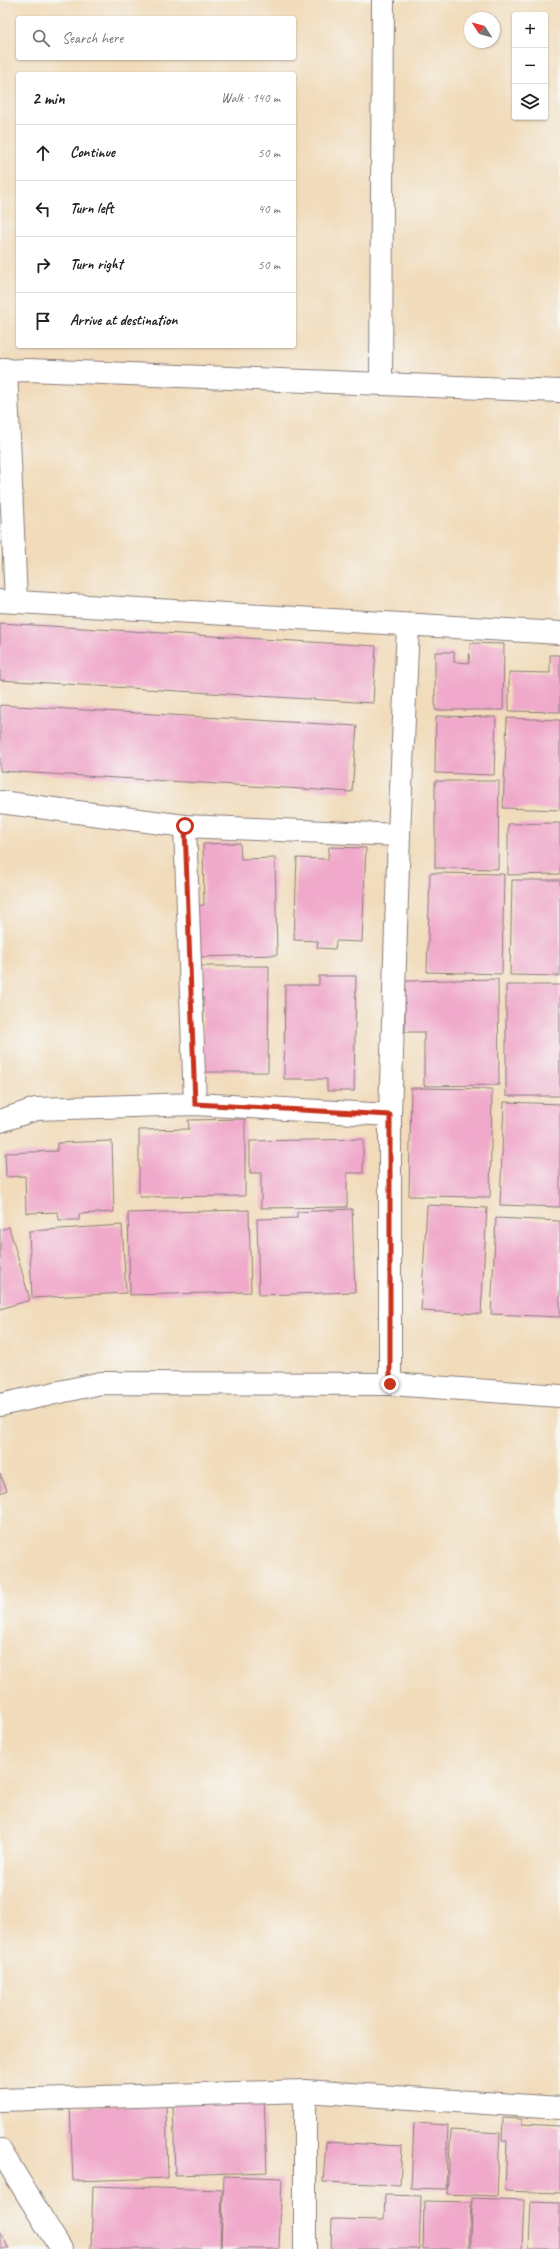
<!DOCTYPE html>
<meta charset="utf-8">
<style>
body{margin:0;font-family:Caveat,sans-serif;background:#f2f2f2;color:#202124}
.controls{position:absolute;right:12px;top:12px;display:grid;overflow:hidden;border-radius:4px;box-shadow:0 1px 3px #0004}
.controls button{width:36px;height:36px;display:grid;place-items:center;padding:0;border:0;border-bottom:1px solid #e0e0e0;background:#fff;color:#202124;font:20px sans-serif}
.compass{position:absolute;left:464px;top:12px;width:36px;height:36px;border-radius:50%;background:#fff;box-shadow:0 1px 3px #0004;rotate:306deg}
.stop{position:absolute;width:12px;height:12px;margin:-9px;border:3px solid #c8321e;border-radius:50%;background:#fff}
.stop.end{background:#c8321e;border-color:#fff;box-shadow:0 1px 4px #0008}
.list{margin:0;padding:0;list-style:none}
h2{display:flex;justify-content:space-between;align-items:center;height:52px;margin:0;padding:0 16px;font-size:17px}
h2 small{font-size:13px;font-weight:400;color:#757577}
.list li{display:grid;grid-template-columns:26px 1fr auto;gap:12px;align-items:center;box-sizing:border-box;height:56px;padding:0 16px;border-top:1px solid #e0e0e0}
.list b{display:block;font-size:15px;white-space:nowrap}
.list em{font-size:13px;font-style:normal;color:#757577}
.icon{flex:none;width:22px;height:22px;fill:none;stroke:currentColor;stroke-width:2;stroke-linecap:round;stroke-linejoin:round}
.map{position:relative;flex:none;width:560px;height:2249px;overflow:hidden}
.search{position:absolute;background:#fff;box-shadow:0 1px 3px #0004;left:16px;top:16px;width:280px;height:44px;display:flex;align-items:center;gap:10px;box-sizing:border-box;padding:0 14px;border-radius:4px;color:#757577;font-size:15px}
.panel{position:absolute;background:#fff;box-shadow:0 1px 3px #0004;left:16px;top:72px;width:280px;height:276px;border-radius:4px}
.map>svg:first-child{display:block}
.building{fill:#f0a9ca}
.lines{fill:none;stroke-linecap:round;stroke-linejoin:round}
.street-casing{stroke:#8a7e7a;stroke-width:24}
.street{stroke:#fff;stroke-width:22}
.route{stroke:#c8321e;stroke-width:5}
</style>
<div class="map">
<svg width="560" height="2249" viewBox="0 0 560 2249">
<rect width="100%" height="100%" fill="#f6f6f2"/>
<filter id="ink" filterUnits="userSpaceOnUse"><feTurbulence type="fractalNoise" baseFrequency=".025" numOctaves="2"/><feDisplacementMap in="SourceGraphic" scale="8" xChannelSelector="R" yChannelSelector="G"/><feConvolveMatrix kernelMatrix="1 2 1 2 8 2 1 2 1" color-interpolation-filters="sRGB"/></filter>
<filter id="wash" filterUnits="userSpaceOnUse"><feTurbulence type="fractalNoise" baseFrequency=".012" numOctaves="4" result="noise"/><feDisplacementMap in="SourceGraphic" scale="16" xChannelSelector="R" yChannelSelector="G"/><feGaussianBlur stdDeviation="0.9" result="paint"/><feColorMatrix in="noise" values="0 0 0 0 0 0 0 0 0 0 0 0 0 0 0 0 0 1.4 0 .05"/><feComposite in="paint" operator="in"/></filter>
<g filter="url(#wash)">
<rect width="100%" height="100%" fill="#f1dbba"/>
<g id="blocks">
<!-- building -->
<path class="building" d="M0,623L376,646L373,703L0,680Z
M470,643L504,644L503,710H435V652H454V662L469,663Z
M550,655H560V712L509,711V672L550,673Z
M0,705L357,726L352,792L0,771Z
M436,716L496,717L494,775L435,773Z
M507,718L560,720V810L503,808Z
M435,781H499L498,869L435,868Z
M560,823V874L508,875V824Z
M240,843L241,859L275,858L277,955L195,957L194,906L204,905L203,844Z
M329,847L366,848L362,942L336,941L335,949L317,948L318,941L294,940L297,858L328,859Z
M430,873L504,874L502,974L427,972Z
M512,880H560V976L510,975Z
M198,966H269L268,1072H203V997H197Z
M319,976H356L354,1091H327V1079H284L285,985H319Z
M498,979L499,1085L424,1086V1032H405V981Z
M506,985H560V1096H506Z
M411,1088L492,1089L490,1197L409,1196Z
M504,1102L560,1104V1207L500,1205Z
M245,1119V1196L139,1197V1130L189,1129L188,1120Z
M363,1139V1173H347V1207L261,1208V1173H250V1141Z
M112,1141L114,1212L79,1214V1220H59L58,1212L26,1213L25,1176L6,1177L5,1153L57,1151V1143Z
M427,1205L487,1208L481,1314L421,1311Z
M352,1209L355,1292L259,1295L257,1219L297,1218V1212Z
M249,1210L251,1292L130,1295L128,1213Z
M496,1218L560,1221V1317L491,1314Z
M122,1225L126,1293L32,1298L29,1231Z
M9,1227L30,1300L0,1309V1230Z
M0,1474L7,1490L0,1493Z
M264,2098L267,2172L175,2175L173,2102Z
M166,2103L168,2178L73,2181L70,2107Z
M503,2118L522,2119V2124L560,2126V2193L505,2191L507,2141H502Z
M414,2123L448,2125L446,2189L411,2188Z
M451,2130L500,2133L497,2196L447,2194Z
M326,2142L402,2146L400,2185L323,2182Z
M224,2176L282,2178L279,2249H221Z
M93,2186L222,2190L220,2249H91Z
M385,2195L421,2196L419,2249H331L332,2219L384,2220Z
M472,2198L524,2200L522,2249H471Z
M424,2201L471,2202L469,2249H423Z
M531,2202L560,2203V2249H529Z
M0,2231L9,2249H0Z"/>
</g>
</g>
<g filter="url(#ink)">
<use href="#blocks" fill-opacity="0" stroke="#8a7e7a" stroke-width="1"/>
<g class="lines">
<defs>
<path id="street" d="M6,369L16,602
M0,371L28,370L560,391
M381,383L383,0
M0,601L560,633
M0,802L185,826L399,835
M185,826L195,1104
M0,1121L36,1109L195,1104L390,1115
M390,1384V1115L399,835L408,625
M0,1405L101,1383L390,1384L560,1396
M0,2100L305,2091L560,2108
M0,2150L61,2249
M305,2249V2091"/>
</defs>
<!-- street casing -->
<use href="#street" class="street-casing"/>
<!-- street -->
<use href="#street" class="street"/>
</g>
</g>
<g class="lines" filter="url(#ink)">
<!-- route -->
<path class="route" d="M185,826L195,1104L390,1115V1384"/>
</g>
</svg>
<div class="controls">
<button>+</button>
<button>−</button>
<button><svg class="icon" aria-label="layers" viewBox="0 0 24 24"><path d="M12 4l9 5-9 5-9-5zM3 14l9 5 9-5"/></svg></button>
</div>
<svg class="compass" viewBox="-18 -18 36 36"><path d="M0-13l5 13h-10z" fill="#e53935"/><path d="M0 13l5-13h-10z" fill="#757577"/></svg>
<div class="stop" style="left:185px;top:826px"></div>
<div class="stop end" style="left:390px;top:1384px"></div>
<div class="search"><svg class="icon" aria-label="search" viewBox="0 0 24 24"><circle cx="10" cy="10" r="6"/><path d="M15 15l6 6"/></svg>Search here</div>
<section class="panel">
<h2>2 min<small>Walk · 140 m</small></h2>
<ul class="list">
<li><svg class="icon" aria-label="ahead" viewBox="0 0 24 24"><path d="M12 20V5M6 11l6-6 6 6"/></svg><div><b>Continue</b></div><em>50 m</em></li>
<li><svg class="icon" aria-label="left" viewBox="0 0 24 24"><path d="M17 20v-9H6M10 6l-5 5 5 5"/></svg><div><b>Turn left</b></div><em>40 m</em></li>
<li><svg class="icon" aria-label="right" viewBox="0 0 24 24"><path d="M7 20v-9h11M14 6l5 5-5 5"/></svg><div><b>Turn right</b></div><em>50 m</em></li>
<li><svg class="icon" aria-label="arrive" viewBox="0 0 24 24"><path d="M6 21V4h12l-3 4 3 4H6"/></svg><div><b>Arrive at destination</b></div></li>
</ul>
</section>
</div>
